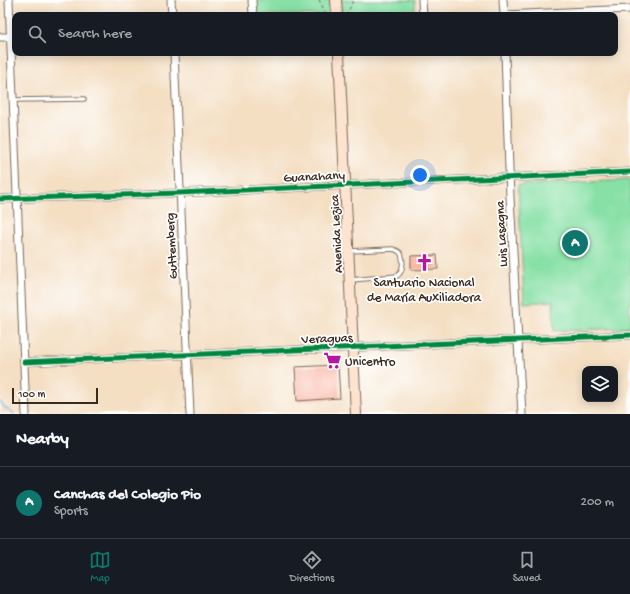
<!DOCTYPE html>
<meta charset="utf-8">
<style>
body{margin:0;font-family:"Gochi Hand",sans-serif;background:#20242c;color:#f1f3f6}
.controls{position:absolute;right:12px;bottom:12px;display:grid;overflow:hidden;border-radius:8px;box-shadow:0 2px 10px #0003}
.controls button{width:36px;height:36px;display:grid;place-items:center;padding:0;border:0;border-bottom:1px solid #363941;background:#171b24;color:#f1f3f6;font:20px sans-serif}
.scale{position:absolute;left:12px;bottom:10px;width:86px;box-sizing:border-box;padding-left:4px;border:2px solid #3b2a1e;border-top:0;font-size:11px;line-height:14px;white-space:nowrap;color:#3b2a1e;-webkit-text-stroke:3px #fff;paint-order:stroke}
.you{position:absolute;left:420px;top:175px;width:14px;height:14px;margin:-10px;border:3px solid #fff;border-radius:50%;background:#1a73e8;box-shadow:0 0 0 6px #1a73e833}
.badge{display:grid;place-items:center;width:26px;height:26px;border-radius:50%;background:#0f766e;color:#fff;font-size:13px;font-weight:700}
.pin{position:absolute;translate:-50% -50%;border:2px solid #fff;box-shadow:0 1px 4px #0006}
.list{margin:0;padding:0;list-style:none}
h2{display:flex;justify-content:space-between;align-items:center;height:52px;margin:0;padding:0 16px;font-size:17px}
h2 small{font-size:13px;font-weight:400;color:#9ea1a6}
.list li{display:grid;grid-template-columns:26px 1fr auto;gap:12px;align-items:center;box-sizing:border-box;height:72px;padding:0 16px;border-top:1px solid #363941}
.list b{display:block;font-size:15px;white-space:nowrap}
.list p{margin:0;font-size:13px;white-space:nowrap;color:#9ea1a6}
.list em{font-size:13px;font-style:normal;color:#9ea1a6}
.icon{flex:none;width:22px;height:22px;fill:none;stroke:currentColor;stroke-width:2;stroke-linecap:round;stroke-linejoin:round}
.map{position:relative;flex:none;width:630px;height:414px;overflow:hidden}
.search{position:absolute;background:#171b24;box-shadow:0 2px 10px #0003;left:12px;right:12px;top:12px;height:44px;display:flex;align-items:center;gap:10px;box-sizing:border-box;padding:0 14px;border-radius:8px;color:#9ea1a6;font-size:15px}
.sheet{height:124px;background:#171b24}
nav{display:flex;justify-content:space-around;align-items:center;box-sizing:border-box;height:56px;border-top:1px solid #363941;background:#171b24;font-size:11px;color:#9ea1a6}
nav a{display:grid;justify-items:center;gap:2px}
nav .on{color:#0f766e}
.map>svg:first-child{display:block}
.green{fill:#87e0a5;stroke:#618562}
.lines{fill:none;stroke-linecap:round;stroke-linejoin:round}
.stream{stroke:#6aa4da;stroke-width:1.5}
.building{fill:#f7a490}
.lane-casing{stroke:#7c6958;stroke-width:5.5}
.street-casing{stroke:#7c6958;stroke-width:9}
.secondary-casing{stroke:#7c6958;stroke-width:12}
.path{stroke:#7c6958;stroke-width:1;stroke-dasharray:3 3;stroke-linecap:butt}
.lane{stroke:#fff;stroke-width:3.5}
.street{stroke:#fff;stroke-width:7}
.secondary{stroke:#fde4d0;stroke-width:10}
.cycleway-casing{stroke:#fff;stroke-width:8}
.cycleway{stroke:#00873e;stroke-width:5}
.labels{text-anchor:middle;stroke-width:3.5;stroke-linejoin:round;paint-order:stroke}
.street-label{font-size:13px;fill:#3b2a1e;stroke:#fff}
.poi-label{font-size:13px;fill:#3b2a1e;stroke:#fff}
</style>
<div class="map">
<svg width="630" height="414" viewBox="0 0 630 414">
<rect width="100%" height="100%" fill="#fff"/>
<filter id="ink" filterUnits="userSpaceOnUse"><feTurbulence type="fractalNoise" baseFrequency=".025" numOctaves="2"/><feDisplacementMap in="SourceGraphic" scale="8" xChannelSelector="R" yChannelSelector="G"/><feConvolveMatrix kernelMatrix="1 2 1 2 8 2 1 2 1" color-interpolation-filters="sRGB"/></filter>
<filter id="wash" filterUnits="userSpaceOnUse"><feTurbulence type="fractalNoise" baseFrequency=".012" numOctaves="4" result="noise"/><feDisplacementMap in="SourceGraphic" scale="16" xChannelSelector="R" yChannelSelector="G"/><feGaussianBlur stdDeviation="0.9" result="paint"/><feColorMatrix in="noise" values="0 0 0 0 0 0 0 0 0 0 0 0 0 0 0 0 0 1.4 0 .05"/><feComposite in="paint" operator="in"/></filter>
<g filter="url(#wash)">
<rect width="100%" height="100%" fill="#f4dfc3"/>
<!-- green -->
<path class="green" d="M254,0H332L333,15H255Z
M341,0H415C415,5 416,12 411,15H342Z
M630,180V328L554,331L553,301L524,303L518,185Z"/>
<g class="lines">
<!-- stream -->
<path class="stream" d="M0,402L5,408L14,414"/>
</g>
<g id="blocks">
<!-- building -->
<path class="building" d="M437,255L438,269L411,270V256Z
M338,365L340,398L297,401L295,367Z"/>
</g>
</g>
<g filter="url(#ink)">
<use href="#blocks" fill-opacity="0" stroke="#7c6958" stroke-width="1"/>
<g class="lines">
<defs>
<path id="lane" d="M13,100L84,99
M350,251L393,249C396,250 400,251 401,254C404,261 403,272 397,276L351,280"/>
<path id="street" d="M9,0L26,414
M171,0L172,15
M252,0L253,15
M422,0L423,15
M503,0L504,15
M505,15L630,9
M0,37H15
M174,53L190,414
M505,53L510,197L522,414
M0,199L179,193L630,172
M24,362L630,335"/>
<path id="secondary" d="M336,0L337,15
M339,53L356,414"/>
</defs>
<!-- lane casing -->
<use href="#lane" class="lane-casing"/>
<!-- street casing -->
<use href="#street" class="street-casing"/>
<!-- secondary casing -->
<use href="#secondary" class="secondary-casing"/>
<!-- path -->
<path class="path" d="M319,0L327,15
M347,15L353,0"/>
<!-- lane -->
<use href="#lane" class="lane"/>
<!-- street -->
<use href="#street" class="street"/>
<!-- secondary -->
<use href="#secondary" class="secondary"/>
<defs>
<path id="cycleway" d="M0,199L179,193L630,172
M24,362L630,335"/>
</defs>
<!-- cycleway casing -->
<use href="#cycleway" class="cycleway-casing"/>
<!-- cycleway -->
<use href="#cycleway" class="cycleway"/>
</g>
</g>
<!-- icons -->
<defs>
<symbol id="church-bare" viewBox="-9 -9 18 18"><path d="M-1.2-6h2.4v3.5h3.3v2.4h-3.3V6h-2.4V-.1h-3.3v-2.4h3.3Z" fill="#b5179e" stroke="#fff" stroke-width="2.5" paint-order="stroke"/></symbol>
<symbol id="supermarket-bare" viewBox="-9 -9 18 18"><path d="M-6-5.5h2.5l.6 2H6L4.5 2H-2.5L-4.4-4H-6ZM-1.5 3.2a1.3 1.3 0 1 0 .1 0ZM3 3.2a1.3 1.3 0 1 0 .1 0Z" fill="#b5179e" stroke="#fff" stroke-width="2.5" paint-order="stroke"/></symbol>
</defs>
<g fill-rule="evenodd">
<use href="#church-bare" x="412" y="250" width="25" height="25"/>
<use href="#supermarket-bare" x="320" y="348" width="25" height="25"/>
</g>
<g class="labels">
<!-- street labels -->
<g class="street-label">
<text transform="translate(314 175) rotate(-3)" y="5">Guanahany</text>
<text transform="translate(335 234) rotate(-93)" y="5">Avenida Lezica</text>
<text transform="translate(500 234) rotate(-93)" y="5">Luis Lasagna</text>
<text transform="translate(170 246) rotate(-93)" y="5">Guttemberg</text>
<text transform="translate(327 337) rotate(-2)" y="5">Veraguas</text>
</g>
<!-- poi labels -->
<g class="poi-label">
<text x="424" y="286">Santuario Nacional<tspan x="424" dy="15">de María Auxiliadora</tspan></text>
<text x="345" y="365" text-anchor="start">Unicentro</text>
</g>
</g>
</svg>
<div class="controls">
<button><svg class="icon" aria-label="layers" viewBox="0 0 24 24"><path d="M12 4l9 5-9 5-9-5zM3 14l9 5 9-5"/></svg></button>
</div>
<div class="scale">100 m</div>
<div class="you"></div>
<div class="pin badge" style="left:575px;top:243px">A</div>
<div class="search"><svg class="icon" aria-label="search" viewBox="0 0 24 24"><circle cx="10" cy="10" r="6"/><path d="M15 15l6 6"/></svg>Search here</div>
</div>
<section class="sheet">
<h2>Nearby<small></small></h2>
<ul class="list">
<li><span class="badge">A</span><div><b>Canchas del Colegio Pio</b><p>Sports</p></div><em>200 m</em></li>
</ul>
</section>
<nav>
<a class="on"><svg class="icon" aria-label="map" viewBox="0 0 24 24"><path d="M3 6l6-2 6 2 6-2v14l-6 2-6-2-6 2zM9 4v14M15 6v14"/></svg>Map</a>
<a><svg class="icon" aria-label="directions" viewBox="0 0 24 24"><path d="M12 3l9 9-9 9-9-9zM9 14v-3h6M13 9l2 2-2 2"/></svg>Directions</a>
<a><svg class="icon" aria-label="saved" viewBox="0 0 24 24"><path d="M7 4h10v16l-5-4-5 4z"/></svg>Saved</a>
</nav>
